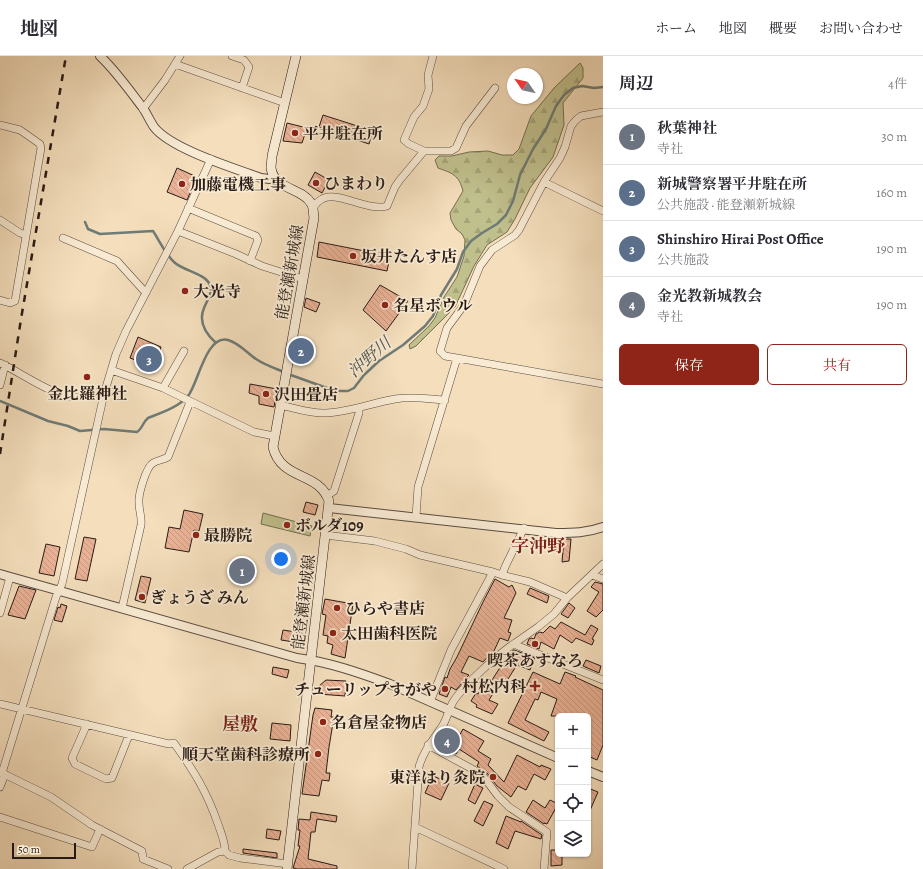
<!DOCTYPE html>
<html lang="ja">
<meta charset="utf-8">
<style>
body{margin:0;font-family:Alegreya,"Noto Serif JP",serif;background:#f7f7f7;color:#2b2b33}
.controls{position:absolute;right:12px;bottom:12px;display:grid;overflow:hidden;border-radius:6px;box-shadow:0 1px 3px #0004}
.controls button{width:36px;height:36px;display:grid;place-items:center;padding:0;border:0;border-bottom:1px solid #e1e1e2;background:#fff;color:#2b2b33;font:20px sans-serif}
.compass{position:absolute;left:507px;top:12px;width:36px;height:36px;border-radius:50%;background:#fff;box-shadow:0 1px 3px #0004;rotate:304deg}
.scale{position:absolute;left:12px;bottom:10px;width:64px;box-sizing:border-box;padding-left:4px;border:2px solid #281b16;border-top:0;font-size:11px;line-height:14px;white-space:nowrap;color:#281b16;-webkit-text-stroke:3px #f8ead3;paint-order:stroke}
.you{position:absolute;left:281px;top:503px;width:14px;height:14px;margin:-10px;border:3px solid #fff;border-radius:50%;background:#1a73e8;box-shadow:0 0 0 6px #1a73e833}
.badge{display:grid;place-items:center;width:26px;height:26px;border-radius:50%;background:#8f2418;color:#fff;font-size:13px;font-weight:700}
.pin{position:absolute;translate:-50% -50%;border:2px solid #fff;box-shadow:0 1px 4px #0006}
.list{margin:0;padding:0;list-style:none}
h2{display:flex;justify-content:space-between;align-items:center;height:52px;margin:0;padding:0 16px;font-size:17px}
h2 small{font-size:13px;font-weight:400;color:#7c7c81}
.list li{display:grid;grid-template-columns:26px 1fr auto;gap:12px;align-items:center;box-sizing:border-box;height:56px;padding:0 16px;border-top:1px solid #e1e1e2}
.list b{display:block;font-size:15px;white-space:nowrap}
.list p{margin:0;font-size:13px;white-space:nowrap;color:#7c7c81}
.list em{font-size:13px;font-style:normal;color:#7c7c81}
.actions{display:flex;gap:8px;padding:12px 16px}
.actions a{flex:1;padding:9px 0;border:1px solid #8f2418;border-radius:6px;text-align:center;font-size:14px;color:#8f2418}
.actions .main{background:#8f2418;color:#fff}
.icon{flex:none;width:22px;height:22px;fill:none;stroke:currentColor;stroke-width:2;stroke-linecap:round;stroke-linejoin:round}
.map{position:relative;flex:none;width:603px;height:813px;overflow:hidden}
header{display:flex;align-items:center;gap:24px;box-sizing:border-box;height:56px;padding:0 20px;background:#fff;border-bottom:1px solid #e1e1e2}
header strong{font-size:19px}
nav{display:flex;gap:22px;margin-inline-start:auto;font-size:14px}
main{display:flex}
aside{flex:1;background:#fff}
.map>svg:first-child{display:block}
.grass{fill:#c0c08d;stroke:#746e52}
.forest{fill:url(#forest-firs);stroke:#746e52}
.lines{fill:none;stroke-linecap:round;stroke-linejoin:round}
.stream{stroke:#6e7b76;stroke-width:2.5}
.building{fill:url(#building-back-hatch);stroke:#281b16}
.minor-casing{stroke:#5b4c40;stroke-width:8}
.tertiary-casing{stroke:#5b4c40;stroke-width:10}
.secondary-casing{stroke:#281b16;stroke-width:10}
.minor{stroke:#f8ead3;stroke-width:7}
.tertiary{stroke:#f8ead3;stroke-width:8}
.secondary{stroke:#f8ead3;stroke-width:9}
.rail{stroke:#281b16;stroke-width:2.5;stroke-dasharray:7 7;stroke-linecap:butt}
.poi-dot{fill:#8f2418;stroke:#f8ead3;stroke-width:1.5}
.labels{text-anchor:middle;stroke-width:3.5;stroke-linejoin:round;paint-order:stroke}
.poi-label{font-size:16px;font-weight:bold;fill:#281b16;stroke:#f8ead3;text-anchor:start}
.street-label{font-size:16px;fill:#281b16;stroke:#f8ead3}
.water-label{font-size:17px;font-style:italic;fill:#51534e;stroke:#f8ead3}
.quarter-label{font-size:18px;font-weight:bold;fill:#7a1f14;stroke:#f8ead3}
</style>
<header>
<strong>地図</strong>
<nav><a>ホーム</a><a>地図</a><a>概要</a><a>お問い合わせ</a></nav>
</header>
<main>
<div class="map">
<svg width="603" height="813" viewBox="0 0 603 813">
<defs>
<pattern id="forest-firs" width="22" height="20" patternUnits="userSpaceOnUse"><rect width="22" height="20" fill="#c0c08d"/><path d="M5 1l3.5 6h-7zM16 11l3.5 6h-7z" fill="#a5a479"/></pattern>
<pattern id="building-back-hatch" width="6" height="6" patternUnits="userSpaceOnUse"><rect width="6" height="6" fill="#e9b195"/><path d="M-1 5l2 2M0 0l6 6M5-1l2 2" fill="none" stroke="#c89880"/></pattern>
</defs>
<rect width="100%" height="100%" fill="#f4debc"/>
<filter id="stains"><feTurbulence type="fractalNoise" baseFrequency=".005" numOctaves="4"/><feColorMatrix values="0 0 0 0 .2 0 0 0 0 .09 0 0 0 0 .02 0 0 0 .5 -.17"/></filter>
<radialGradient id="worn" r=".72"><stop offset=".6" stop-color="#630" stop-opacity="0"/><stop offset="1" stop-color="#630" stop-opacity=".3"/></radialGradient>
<!-- grass -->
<path class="grass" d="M263,457L312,470L310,480L261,468Z"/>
<!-- forest -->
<path class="forest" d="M580,7L583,12V22L563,47L564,69L553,101L530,132L515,163L507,176L487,189L474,210L455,251L416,290L410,293L409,289L429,270L435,262L444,241L457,221L464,200L465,184L462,178L456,173L451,164L450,157L463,135C459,119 452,117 438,112L435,104L439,100H452L469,96L488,95L502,99H513L519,93L531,60L554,32Z"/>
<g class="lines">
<!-- stream -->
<path class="stream" d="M85,166L88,173L100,178L153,175C159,184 166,199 174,206C183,215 205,217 210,229C213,237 207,244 204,252C198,266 206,278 216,287
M288,318L327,332L340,335H348L354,332L364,319L379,305L403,289L425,270L433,260L441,239L457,213L463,196L471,185L482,177L497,168L506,159L513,145L520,119L533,93L546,73L556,50L564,39L573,32L582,30L594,32L603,31
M0,345L48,365L68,370L80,375L104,373L137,376C142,373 143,366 148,362C161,357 179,351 188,340C198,328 206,278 228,284C239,287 247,297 256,303C265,309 274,312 284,316"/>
</g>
<!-- building -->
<path class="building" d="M323,59L373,75L369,88L319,71Z
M287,67L307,72L302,87L283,85Z
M177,112L197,121L187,144L167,136Z
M315,116L329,124L322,137L308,129Z
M319,186L390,200L387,215L317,201Z
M380,229L408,245L386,275L363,254Z
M306,242L320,247L316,256L304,251Z
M138,281L161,291L154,311L130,302Z
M250,328L277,333L274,351L259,348V340L249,337Z
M306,446L318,449L315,459L303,456Z
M184,454L203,458L199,475L194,474L189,496L165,492L169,471L180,473Z
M84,481L96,483L87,525L75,523Z
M564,483H571L569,505L562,506Z
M46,488L60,491L54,520L39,517Z
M303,515L311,516L308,527L301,525Z
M141,520L151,522L145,547L135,544Z
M495,523L509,531L512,529L516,537L504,562L512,564L508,576L511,577L508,585L500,582L493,597L490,598L483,606L469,600L461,616L469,619L468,620L456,634L451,631L447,641L439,638L445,621L447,622L450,613L457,601L483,546Z
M595,526L603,528V554L596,561L587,555L599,536L591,531Z
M19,530L36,534L25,563L8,559Z
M530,532L549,540L547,547L527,538Z
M325,543L353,548L345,602L331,598L333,589L327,587L328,580L323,579L326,559L322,558Z
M569,547L575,552L568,562L561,558Z
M61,548L67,550L62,566L54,564L58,551L60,552Z
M561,566L585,579L591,569L598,573L592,583L594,584L592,589L576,582L572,587L560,579L554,593L541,586L539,593L527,588L529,583L531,582L534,583L536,578L540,576L543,577L550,570L555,573Z
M283,574L302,577L301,587L281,584Z
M513,594H514L535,602L530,614L517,609L506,626L502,623L489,644L498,648L492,658L476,651L477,649L471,645L476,637L478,638L489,622L492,624L501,610L503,611Z
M586,604L601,610L599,617L583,610Z
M273,611L289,614L287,622L272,618Z
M533,616L560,628L565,616L576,620L575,621L603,634V689L597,704L588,700V660H551L557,643L541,636L538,644L535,643L525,664L549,676L544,685L508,667Z
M326,624L346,625L345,640L318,638L319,630Z
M315,652L332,654L331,661H334L329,691L326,717H330L329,725L322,724L319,740L302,738L313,659Z
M272,667L291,669L290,685L270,683Z
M463,673L484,685L478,695L491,703L488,709L504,726L517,699L540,711L541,709L551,713L545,724L534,718L526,734L518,730L511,741L497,730L487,717L477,710L479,706L459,693L456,698L439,689L448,675L458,682Z
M429,718L449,727L441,744L425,737L429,728L426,726Z
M475,728L483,732L475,748L468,744Z
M588,732L598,736L588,759Z
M533,744L545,752L550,744L558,748L547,768L544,767V768L526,756Z
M484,745L493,749L483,770L474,765Z
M311,756L337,760L336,766L317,763L315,776H311L308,803L337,810V813H297L293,812L300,790H298L300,774H298L299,763L310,764Z
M506,760L521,766V765L542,779L541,783L515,775L508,793L496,787Z
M267,773L281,775L279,784L266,782Z
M243,793L277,797V802L243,797Z
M551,794H558V798H562V809L551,810Z"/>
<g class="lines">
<defs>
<path id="minor" d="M232,0L244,4L249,11L242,32
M175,8L285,47
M143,53L165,24L180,0
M0,69L20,74L40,88L41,92L15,245L10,247L0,244
M424,95H451L456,92L466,70L495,32
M544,126L560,102L565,91L571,70L576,64L581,60L603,56
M188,152L256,180L258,184L250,205
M313,152C315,149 318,145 322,143C337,134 368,156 387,150L395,131L399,125L424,95L409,88L404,84L414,61L423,50L429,33L428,19L433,0
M603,155L544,126L519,174L515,179L492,194L480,210L464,249L447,272L440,295L445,300L457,302L603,328
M0,164L20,177L26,179
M178,175L236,198L262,210L303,223
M63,182L117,205L146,237
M0,307C22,317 53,341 77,341C86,341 95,337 104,338
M111,314L163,332L254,376L274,380
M0,329L5,309
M163,332L184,295
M280,349C295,352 310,358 326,357C349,356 372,347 395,343C412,340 428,343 445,344
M327,440L334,435L359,357V352
M416,461L418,431L457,302
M325,479L375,485L406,493L420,499L493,516
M502,519L530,526L567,542
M592,519L603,523
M122,552L141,469C142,461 139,455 139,447C138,439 146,411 153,407C158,404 163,404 168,401L190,346
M0,557L10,521
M515,587L538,571L554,558L567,542L603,508
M430,646L451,594L493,516L502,519L505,511L524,472
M0,648L169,688L174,687C194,715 207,736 218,768C221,777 225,785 225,795L218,796L187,813
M87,668L72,702L75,708L106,723L112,722L129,679
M428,689L474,714L483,720L498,740L509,751L547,776L544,813
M0,731L5,718
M0,761L92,791L100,773
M415,771L504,813
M225,795L229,799L240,802L288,808
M168,813L143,803L142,795L92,769L51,741L2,717L56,541L62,528L104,338L116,298L126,275L178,175L211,103
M412,813L419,711C423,695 434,683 443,669C447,662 449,653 453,646C463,630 498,598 515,587L518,590L603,624"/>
<path id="tertiary" d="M100,0C116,15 130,35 143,52C147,58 150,65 154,71C171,93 234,112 261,122L270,123L274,121
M329,452L556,477C573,477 587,477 603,471
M0,518L297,602C329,606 360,617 390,628L558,702
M588,715L603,721"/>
<path id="secondary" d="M287,813L329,445C319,415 281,425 273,391L314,162C313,157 314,151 311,147C301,131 274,134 271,112C271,108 272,104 272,100L296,0"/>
</defs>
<!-- minor casing -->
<use href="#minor" class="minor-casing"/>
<!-- tertiary casing -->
<use href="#tertiary" class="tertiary-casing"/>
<!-- secondary casing -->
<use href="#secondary" class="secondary-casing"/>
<!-- minor -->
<use href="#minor" class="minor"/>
<!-- tertiary -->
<use href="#tertiary" class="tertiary"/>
<!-- secondary -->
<use href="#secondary" class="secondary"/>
<!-- rail -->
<path class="rail" d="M0,398L21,263L66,0"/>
</g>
<!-- markers -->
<g class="poi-dot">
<circle cx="295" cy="77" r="4"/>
<circle cx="316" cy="127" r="4"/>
<circle cx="182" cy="128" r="4"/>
<circle cx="353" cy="200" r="4"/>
<circle cx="185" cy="235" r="4"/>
<circle cx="385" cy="249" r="4"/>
<circle cx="87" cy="321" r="4"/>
<circle cx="266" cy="338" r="4"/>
<circle cx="287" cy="469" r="4"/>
<circle cx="196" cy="479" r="4"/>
<circle cx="142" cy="541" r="4"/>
<circle cx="337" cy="552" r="4"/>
<circle cx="333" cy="577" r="4"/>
<circle cx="535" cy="588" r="4"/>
<path d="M533 624h4v4h4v4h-4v4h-4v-4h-4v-4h4z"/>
<circle cx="445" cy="633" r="4"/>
<circle cx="323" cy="666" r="4"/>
<circle cx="318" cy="698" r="4"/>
<circle cx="493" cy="721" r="4"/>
</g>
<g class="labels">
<!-- poi labels -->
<g class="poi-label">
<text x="303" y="83">平井駐在所</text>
<text x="324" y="133">ひまわり</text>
<text x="190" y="134">加藤電機工事</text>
<text x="361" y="206">坂井たんす店</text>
<text x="193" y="241">大光寺</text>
<text x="393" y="255">名星ボウル</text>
<text x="87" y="343" text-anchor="middle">金比羅神社</text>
<text x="274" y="344">沢田畳店</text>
<text x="295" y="475">ボルダ109</text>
<text x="204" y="485">最勝院</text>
<text x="150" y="547">ぎょうざ みん</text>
<text x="345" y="558">ひらや書店</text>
<text x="341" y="583">太田歯科医院</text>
<text x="535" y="610" text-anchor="middle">喫茶あすなろ</text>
<text x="526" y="636" text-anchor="end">村松内科</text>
<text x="437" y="639" text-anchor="end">チューリップすがや</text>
<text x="331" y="672">名倉屋金物店</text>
<text x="310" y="704" text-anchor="end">順天堂歯科診療所</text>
<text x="485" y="727" text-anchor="end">東洋はり灸院</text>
</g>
<!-- street labels -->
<g class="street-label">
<text transform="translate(289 216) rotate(-80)" y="6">能登瀬新城線</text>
<text transform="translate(303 546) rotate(-83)" y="6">能登瀬新城線</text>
</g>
<!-- water labels -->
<g class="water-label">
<text transform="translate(369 301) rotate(-41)" y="6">沖野川</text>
</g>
<!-- quarter labels -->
<g class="quarter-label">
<text x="538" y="496">字沖野</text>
<text x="240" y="674">屋敷</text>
</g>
</g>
<rect width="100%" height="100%" filter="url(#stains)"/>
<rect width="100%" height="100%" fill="url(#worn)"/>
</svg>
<div class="controls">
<button>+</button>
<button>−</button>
<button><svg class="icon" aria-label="locate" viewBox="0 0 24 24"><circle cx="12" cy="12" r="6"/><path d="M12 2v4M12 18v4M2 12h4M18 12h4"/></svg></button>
<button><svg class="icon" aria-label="layers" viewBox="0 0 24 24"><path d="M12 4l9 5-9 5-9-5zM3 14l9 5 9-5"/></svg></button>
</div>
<svg class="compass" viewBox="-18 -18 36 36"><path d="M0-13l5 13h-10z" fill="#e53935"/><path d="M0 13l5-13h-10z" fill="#7c7c81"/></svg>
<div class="scale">50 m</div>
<div class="you"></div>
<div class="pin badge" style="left:242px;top:515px;background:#6b7280">1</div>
<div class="pin badge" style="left:301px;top:295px;background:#5c6f8a">2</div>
<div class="pin badge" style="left:149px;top:303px;background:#5c6f8a">3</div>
<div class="pin badge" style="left:447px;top:685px;background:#6b7280">4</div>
</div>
<aside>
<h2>周辺<small>4件</small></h2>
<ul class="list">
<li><span class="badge" style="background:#6b7280">1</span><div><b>秋葉神社</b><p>寺社</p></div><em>30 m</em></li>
<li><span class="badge" style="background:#5c6f8a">2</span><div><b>新城警察署平井駐在所</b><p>公共施設 · 能登瀬新城線</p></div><em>160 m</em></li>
<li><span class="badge" style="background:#5c6f8a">3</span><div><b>Shinshiro Hirai Post Office</b><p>公共施設</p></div><em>190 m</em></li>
<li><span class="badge" style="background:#6b7280">4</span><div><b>金光教新城教会</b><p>寺社</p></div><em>190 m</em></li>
</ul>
<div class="actions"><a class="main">保存</a><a>共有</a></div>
</aside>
</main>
